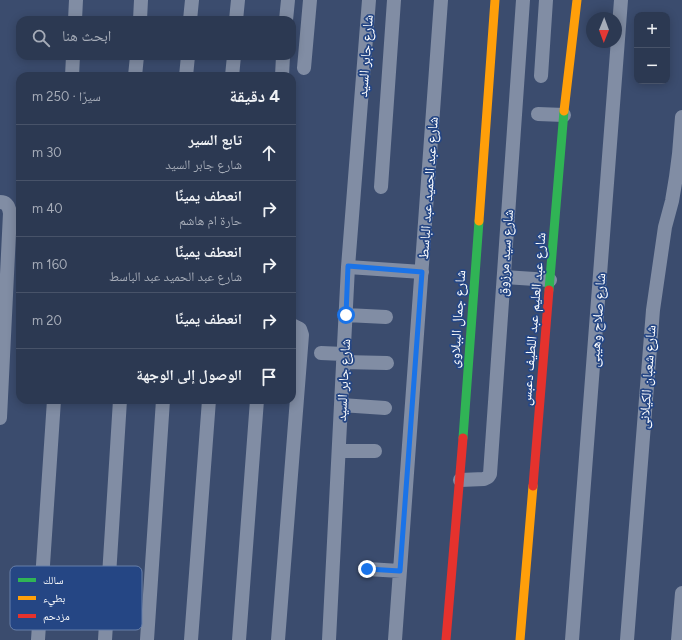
<!DOCTYPE html>
<html lang="ar">
<meta charset="utf-8">
<style>
body{margin:0;font-family:Figtree,"Noto Naskh Arabic",sans-serif;background:#38445c;color:#f1f3f6;direction:rtl}
.controls{position:absolute;right:12px;top:12px;display:grid;overflow:hidden;border-radius:8px;box-shadow:0 2px 10px #0003}
.controls button{width:36px;height:36px;display:grid;place-items:center;padding:0;border:0;border-bottom:1px solid #485369;background:#2c3952;color:#f1f3f6;font:20px sans-serif}
.compass{position:absolute;left:586px;top:12px;width:36px;height:36px;border-radius:50%;background:#2c3952;box-shadow:0 2px 10px #0003;rotate:181deg}
.stop{position:absolute;width:12px;height:12px;margin:-9px;border:3px solid #1a73e8;border-radius:50%;background:#fff}
.stop.end{background:#1a73e8;border-color:#fff;box-shadow:0 1px 4px #0008}
.list{margin:0;padding:0;list-style:none}
h2{display:flex;justify-content:space-between;align-items:center;height:52px;margin:0;padding:0 16px;font-size:17px}
h2 small{font-size:13px;font-weight:400;color:#a6acb8}
.list li{display:grid;grid-template-columns:26px 1fr auto;gap:12px;align-items:center;box-sizing:border-box;height:56px;padding:0 16px;border-top:1px solid #485369}
.list b{display:block;font-size:15px;white-space:nowrap}
.list p{margin:0;font-size:13px;white-space:nowrap;color:#a6acb8}
.list em{font-size:13px;font-style:normal;color:#a6acb8}
.icon{flex:none;width:22px;height:22px;fill:none;stroke:currentColor;stroke-width:2;stroke-linecap:round;stroke-linejoin:round}
.map{position:relative;flex:none;width:682px;height:640px;overflow:hidden;direction:ltr}
.search{position:absolute;background:#2c3952;box-shadow:0 2px 10px #0003;left:16px;top:16px;width:280px;height:44px;display:flex;align-items:center;gap:10px;box-sizing:border-box;padding:0 14px;border-radius:12px;color:#a6acb8;font-size:15px}
.panel{position:absolute;background:#2c3952;box-shadow:0 2px 10px #0003;left:16px;top:72px;width:280px;height:332px;border-radius:12px;direction:rtl}
.map>svg:first-child{display:block}
.lines{fill:none;stroke-linecap:round;stroke-linejoin:round}
.street{stroke:#818da4;stroke-width:14}
.fast{stroke:#30b455;stroke-width:9}
.slow{stroke:#ff9f0a;stroke-width:9}
.jam{stroke:#e5322d;stroke-width:9}
.route{stroke:#1a73e8;stroke-width:5}
.labels{text-anchor:middle;stroke-width:3.5;stroke-linejoin:round;paint-order:stroke}
.street-label{font-size:14px;fill:#fff;stroke:#254684}
.key{fill:#254684;stroke:#667ea9;stroke-width:1}
.key-label{font-size:11px;fill:#fff}
</style>
<div class="map">
<svg width="682" height="640" viewBox="0 0 682 640">
<rect width="100%" height="100%" fill="#3b4c6e"/>
<g class="lines">
<!-- street -->
<path class="street" d="M75,20L76,0
M140,20L141,0
M190,20L192,0
M236,20L238,0
M286,20L288,0
M304,68L310,0
M72,76L73,56
M135,76L137,56
M186,76L188,56
M232,76L234,56
M282,76L283,56
M541,76L546,0
M538,114L564,115
M381,187L394,0
M0,202C7,202 9,207 10,213L0,418
M348,267L422,272
M504,277L550,280
M346,315L386,317
M321,353L344,354
M343,362L387,363
M341,405L385,408
M339,451H375
M460,480L484,479L488,477L490,474L523,0
M367,569L400,571
M38,640L54,400
M105,640L120,400
M147,640L163,400
M191,640L209,400
M239,640L257,400
M278,640L302,335L300,329L292,325
M329,640L348,267L369,0
M395,640L441,0
M572,640L621,0
M627,640L653,310L665,227L672,201L676,177L679,154L682,117
M678,640L682,593"/>
<!-- fast -->
<path class="fast" d="M549,290L564,111
M463,438L479,221"/>
<!-- slow -->
<path class="slow" d="M564,111L577,0
M479,221L495,0
M520,640L533,486"/>
<!-- jam -->
<path class="jam" d="M533,486L549,290
M446,640L463,438"/>
</g>
<g class="lines">
<!-- route -->
<path class="route" d="M346,315L348,266L422,272L400,571L367,569"/>
</g>
<g class="labels">
<!-- street labels -->
<g class="street-label">
<text transform="translate(365 56) rotate(-86)" y="5">شارع جابر السيد</text>
<text transform="translate(428 188) rotate(-86)" y="5">شارع عبد الحميد عبد الباسط</text>
<text transform="translate(505 253) rotate(-86)" y="5">شارع سيد مرزوق</text>
<text transform="translate(457 319) rotate(-86)" y="5">شارع جمال الببلاوى</text>
<text transform="translate(533 319) rotate(-85)" y="5">شارع عبد العليم عبد اللطيف دعبس</text>
<text transform="translate(597 320) rotate(-86)" y="5">شارع صلاح وهيبى</text>
<text transform="translate(647 377) rotate(-86)" y="5">شارع شعبان الكيلانى</text>
<text transform="translate(343 380) rotate(-87)" y="5">شارع جابر السيد</text>
</g>
</g>
<!-- legend -->
<rect x="10" y="566" width="132" height="64" rx="6" class="key"/>
<rect x="18" y="578" width="18" height="4" fill="#30b455"/>
<rect x="18" y="596" width="18" height="4" fill="#ff9f0a"/>
<rect x="18" y="614" width="18" height="4" fill="#e5322d"/>
<g class="key-label">
<text x="43" y="584">سالك</text>
<text x="43" y="602">بطيء</text>
<text x="43" y="620">مزدحم</text>
</g>
</svg>
<div class="controls">
<button>+</button>
<button>−</button>
</div>
<svg class="compass" viewBox="-18 -18 36 36"><path d="M0-13l5 13h-10z" fill="#e53935"/><path d="M0 13l5-13h-10z" fill="#a6acb8"/></svg>
<div class="stop" style="left:346px;top:315px"></div>
<div class="stop end" style="left:367px;top:569px"></div>
<div class="search"><svg class="icon" aria-label="search" viewBox="0 0 24 24"><circle cx="10" cy="10" r="6"/><path d="M15 15l6 6"/></svg>ابحث هنا</div>
<section class="panel">
<h2>4 دقيقة<small>سيرًا · 250 m</small></h2>
<ul class="list">
<li><svg class="icon" aria-label="ahead" viewBox="0 0 24 24"><path d="M12 20V5M6 11l6-6 6 6"/></svg><div><b>تابع السير</b><p>شارع جابر السيد</p></div><em>30 m</em></li>
<li><svg class="icon" aria-label="right" viewBox="0 0 24 24"><path d="M7 20v-9h11M14 6l5 5-5 5"/></svg><div><b>انعطف يمينًا</b><p>حارة ام هاشم</p></div><em>40 m</em></li>
<li><svg class="icon" aria-label="right" viewBox="0 0 24 24"><path d="M7 20v-9h11M14 6l5 5-5 5"/></svg><div><b>انعطف يمينًا</b><p>شارع عبد الحميد عبد الباسط</p></div><em>160 m</em></li>
<li><svg class="icon" aria-label="right" viewBox="0 0 24 24"><path d="M7 20v-9h11M14 6l5 5-5 5"/></svg><div><b>انعطف يمينًا</b></div><em>20 m</em></li>
<li><svg class="icon" aria-label="arrive" viewBox="0 0 24 24"><path d="M6 21V4h12l-3 4 3 4H6"/></svg><div><b>الوصول إلى الوجهة</b></div></li>
</ul>
</section>
</div>
